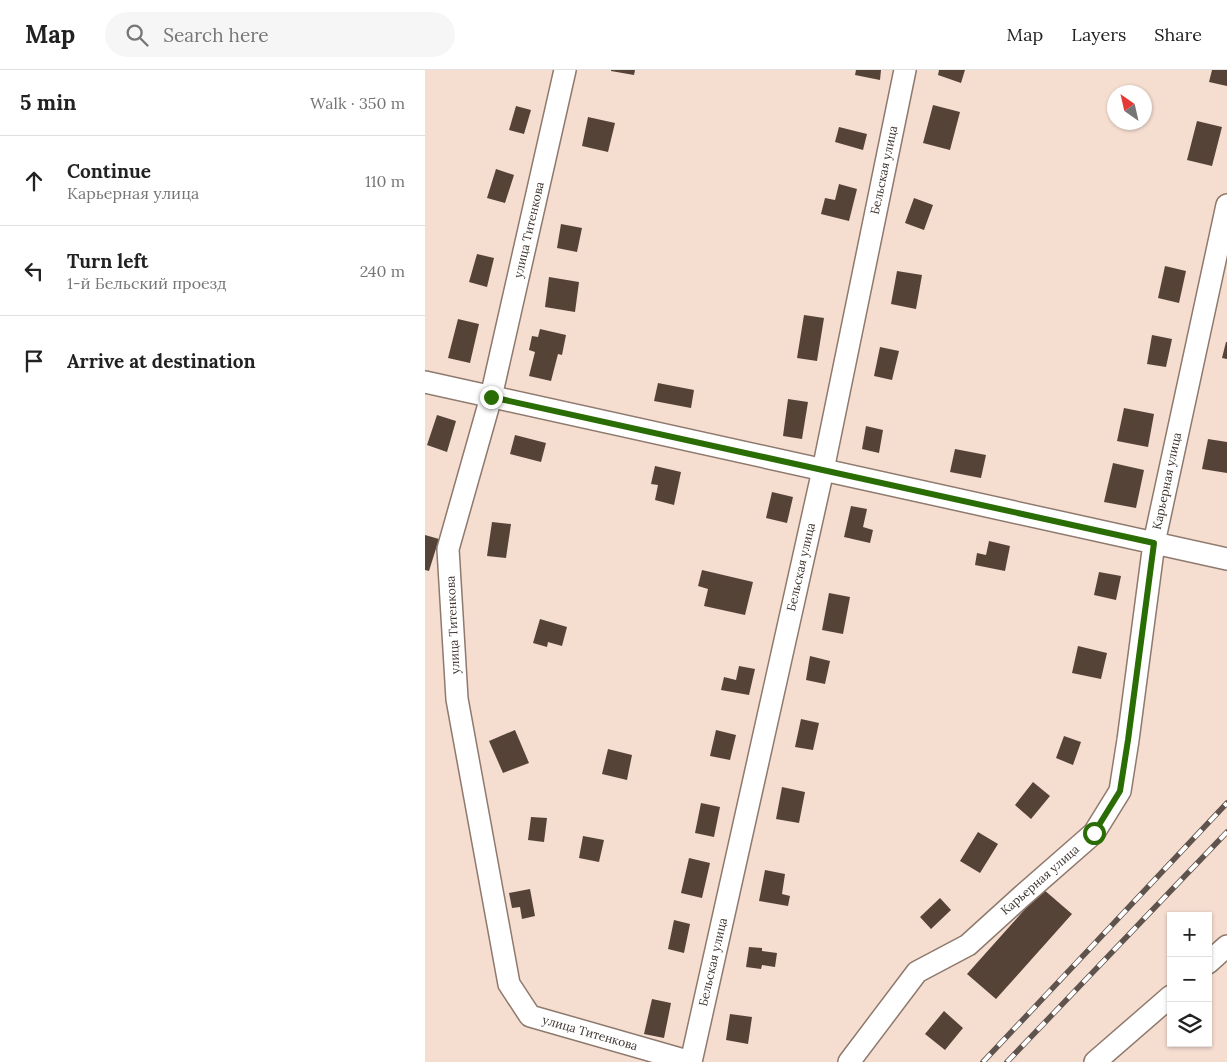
<!DOCTYPE html>
<meta charset="utf-8">
<style>
body{margin:0;font-family:Lora,serif;background:#f6f6f6;color:#222}
.controls{position:absolute;right:15px;bottom:15px;display:grid;overflow:hidden;border-radius:0px;box-shadow:0 1px 4px #0004}
.controls button{width:45px;height:45px;display:grid;place-items:center;padding:0;border:0;border-bottom:1px solid #e0e0e0;background:#fff;color:#222;font:25px sans-serif}
.compass{position:absolute;left:682px;top:15px;width:45px;height:45px;border-radius:50%;background:#fff;box-shadow:0 1px 4px #0004;rotate:326deg}
.stop{position:absolute;width:15px;height:15px;margin:-11px;border:4px solid #2a6d05;border-radius:50%;background:#fff}
.stop.end{background:#2a6d05;border-color:#fff;box-shadow:0 1px 5px #0008}
.list{margin:0;padding:0;list-style:none}
h2{display:flex;justify-content:space-between;align-items:center;height:65px;margin:0;padding:0 20px;font-size:21px}
h2 small{font-size:16px;font-weight:400;color:#767676}
.list li{display:grid;grid-template-columns:32px 1fr auto;gap:15px;align-items:center;box-sizing:border-box;height:90px;padding:0 20px;border-top:1px solid #e0e0e0}
.list b{display:block;font-size:19px;white-space:nowrap}
.list p{margin:0;font-size:16px;white-space:nowrap;color:#767676}
.list em{font-size:16px;font-style:normal;color:#767676}
.icon{flex:none;width:28px;height:28px;fill:none;stroke:currentColor;stroke-width:2;stroke-linecap:round;stroke-linejoin:round}
.map{position:relative;flex:none;width:802px;height:992px;overflow:hidden}
header{display:flex;align-items:center;gap:30px;box-sizing:border-box;height:70px;padding:0 25px;background:#fff;border-bottom:1px solid #e0e0e0}
header strong{font-size:24px}
nav{display:flex;gap:28px;margin-inline-start:auto;font-size:18px}
.search{width:350px;height:45px;background:#f6f6f6;display:flex;align-items:center;gap:12px;box-sizing:border-box;padding:0 18px;border-radius:28px;color:#767676;font-size:19px}
main{display:flex}
aside{flex:1;background:#fff}
.map>svg:first-child{display:block}
.building{fill:#564338}
.lines{fill:none;stroke-linecap:round;stroke-linejoin:round}
.minor-casing{stroke:#8e796d;stroke-width:24}
.minor{stroke:#fff;stroke-width:21}
.rail-casing{stroke:#5f544d;stroke-width:5.5}
.rail{stroke:#fff;stroke-width:4;stroke-dasharray:11;stroke-linecap:butt}
.route{stroke:#2a6d05;stroke-width:6}
.labels{text-anchor:middle;stroke-width:5;stroke-linejoin:round;paint-order:stroke}
.street-label{font-size:12px;fill:#3c332e;stroke:#fff}
</style>
<header>
<strong>Map</strong>
<div class="search"><svg class="icon" aria-label="search" viewBox="0 0 24 24"><circle cx="10" cy="10" r="6"/><path d="M15 15l6 6"/></svg>Search here</div>
<nav><a>Map</a><a>Layers</a><a>Share</a></nav>
</header>
<main>
<aside>
<h2>5 min<small>Walk · 350 m</small></h2>
<ul class="list">
<li><svg class="icon" aria-label="ahead" viewBox="0 0 24 24"><path d="M12 20V5M6 11l6-6 6 6"/></svg><div><b>Continue</b><p>Карьерная улица</p></div><em>110 m</em></li>
<li><svg class="icon" aria-label="left" viewBox="0 0 24 24"><path d="M17 20v-9H6M10 6l-5 5 5 5"/></svg><div><b>Turn left</b><p>1-й Бельский проезд</p></div><em>240 m</em></li>
<li><svg class="icon" aria-label="arrive" viewBox="0 0 24 24"><path d="M6 21V4h12l-3 4 3 4H6"/></svg><div><b>Arrive at destination</b></div></li>
</ul>
</aside>
<div class="map">
<svg width="802" height="992" viewBox="0 0 802 992">
<rect width="100%" height="100%" fill="#f5ddd0"/>
<!-- building -->
<path class="building" d="M186,0H210L209,5L186,1Z
M431,0H456L455,10L430,5Z
M514,0H540L536,13L513,5Z
M787,0H802V16L784,12Z
M508,35L535,42L525,80L498,73Z
M91,36L106,40L99,64L84,60Z
M163,47L190,53L183,82L157,76Z
M772,51L797,57L787,96L762,90Z
M414,57L442,64L438,80L410,72Z
M71,99L89,105L80,133L62,128Z
M414,114L432,119L424,151L396,144L400,128L410,130Z
M489,128L508,135L499,160L480,153Z
M136,154L157,158L152,182L132,178Z
M52,184L69,188L62,217L44,212Z
M740,196L761,201L754,233L733,228Z
M472,201L497,205L491,239L466,234Z
M124,207L154,212L150,242L120,237Z
M379,245L399,248L392,291L372,288Z
M33,249L54,254L45,293L23,288Z
M115,259L141,265L137,285L133,284L126,311L104,306L110,282L104,280L107,266L113,267Z
M727,265L747,269L741,297L722,294Z
M801,272H802V289L797,288Z
M455,277L474,281L467,310L449,306Z
M233,313L269,320L266,338L229,331Z
M363,329L383,332L377,369L358,366Z
M699,338L729,344L723,377L692,371Z
M12,345L31,351L22,382L2,375Z
M441,356L458,360L454,383L437,379Z
M90,365L121,373L116,392L85,384Z
M783,369L802,372V403L777,399Z
M530,379L561,385L556,408L525,402Z
M688,393L719,400L711,438L679,432Z
M230,396L256,402L249,435L230,430L233,415L226,414Z
M347,422L368,427L362,453L341,448Z
M426,436L442,439L438,457L448,460L445,473L419,467Z
M67,452L86,454L81,488L62,486Z
M0,465L14,469L4,501L0,500Z
M564,471L585,476L580,501L550,495L552,483L561,485Z
M277,500L328,512L320,545L279,536L283,519L273,516Z
M674,502L696,506L691,530L669,525Z
M404,523L425,527L418,564L397,560Z
M115,549L142,557L137,576L123,572L122,577L108,573Z
M653,576L682,583L676,609L647,603Z
M385,586L405,591L400,614L381,610Z
M314,596L330,599L324,625L296,620L299,607L311,610Z
M376,649L394,653L388,680L370,677Z
M90,660L104,693L78,703L64,671Z
M291,660L311,665L305,690L285,686Z
M639,666L656,672L648,695L631,688Z
M183,679L207,685L202,710L177,704Z
M608,712L625,726L606,749L590,735Z
M357,717L380,722L374,753L351,749Z
M276,733L295,737L289,767L270,763Z
M106,747L122,748L119,772L103,770Z
M553,762L573,774L555,803L535,791Z
M158,766L179,770L174,792L154,788Z
M264,788L285,793L277,828L256,823Z
M340,800L360,804L357,824L365,826L363,836L334,831Z
M105,819L110,846L97,849L95,837L87,838L84,823Z
M618,819L647,844L571,929L542,904Z
M515,828L526,840L506,859L495,847Z
M249,850L265,854L259,883L243,879Z
M324,877L337,878V881L352,883L350,897L337,895L336,899L321,897Z
M227,929L246,933L239,968L219,964Z
M519,941L538,958L520,980L500,964Z
M305,944L327,947L323,974L301,970Z"/>
<g class="lines">
<defs>
<path id="minor" d="M140,0L66,327L23,479L32,629L84,914L105,946L266,992
M0,312L802,489
M783,893L802,876
M266,992L398,400L480,0
M424,992L492,902L543,875L597,826L669,763L695,721L703,670L729,473L802,135
M670,992L746,926"/>
</defs>
<!-- minor casing -->
<use href="#minor" class="minor-casing"/>
<!-- minor -->
<use href="#minor" class="minor"/>
<defs>
<path id="rail" d="M558,992L802,733
M582,992L802,762"/>
</defs>
<!-- rail casing -->
<use href="#rail" class="rail-casing"/>
<!-- rail -->
<use href="#rail" class="rail"/>
</g>
<g class="lines">
<!-- route -->
<path class="route" d="M66,327L729,473L703,670L695,721L669,763"/>
</g>
<g class="labels">
<!-- street labels -->
<g class="street-label">
<text transform="translate(459 100) rotate(-78)" y="4">Бельская улица</text>
<text transform="translate(104 160) rotate(-77)" y="4">улица Титенкова</text>
<text transform="translate(742 411) rotate(-78)" y="4">Карьерная улица</text>
<text transform="translate(376 497) rotate(-77)" y="4">Бельская улица</text>
<text transform="translate(28 555) rotate(-93)" y="4">улица Титенкова</text>
<text transform="translate(615 810) rotate(-41)" y="4">Карьерная улица</text>
<text transform="translate(288 892) rotate(-77)" y="4">Бельская улица</text>
<text transform="translate(165 963) rotate(16)" y="4">улица Титенкова</text>
</g>
</g>
</svg>
<div class="controls">
<button>+</button>
<button>−</button>
<button><svg class="icon" aria-label="layers" viewBox="0 0 24 24"><path d="M12 4l9 5-9 5-9-5zM3 14l9 5 9-5"/></svg></button>
</div>
<svg class="compass" viewBox="-18 -18 36 36"><path d="M0-13l5 13h-10z" fill="#e53935"/><path d="M0 13l5-13h-10z" fill="#767676"/></svg>
<div class="stop" style="left:669px;top:763px"></div>
<div class="stop end" style="left:66px;top:327px"></div>
</div>
</main>
